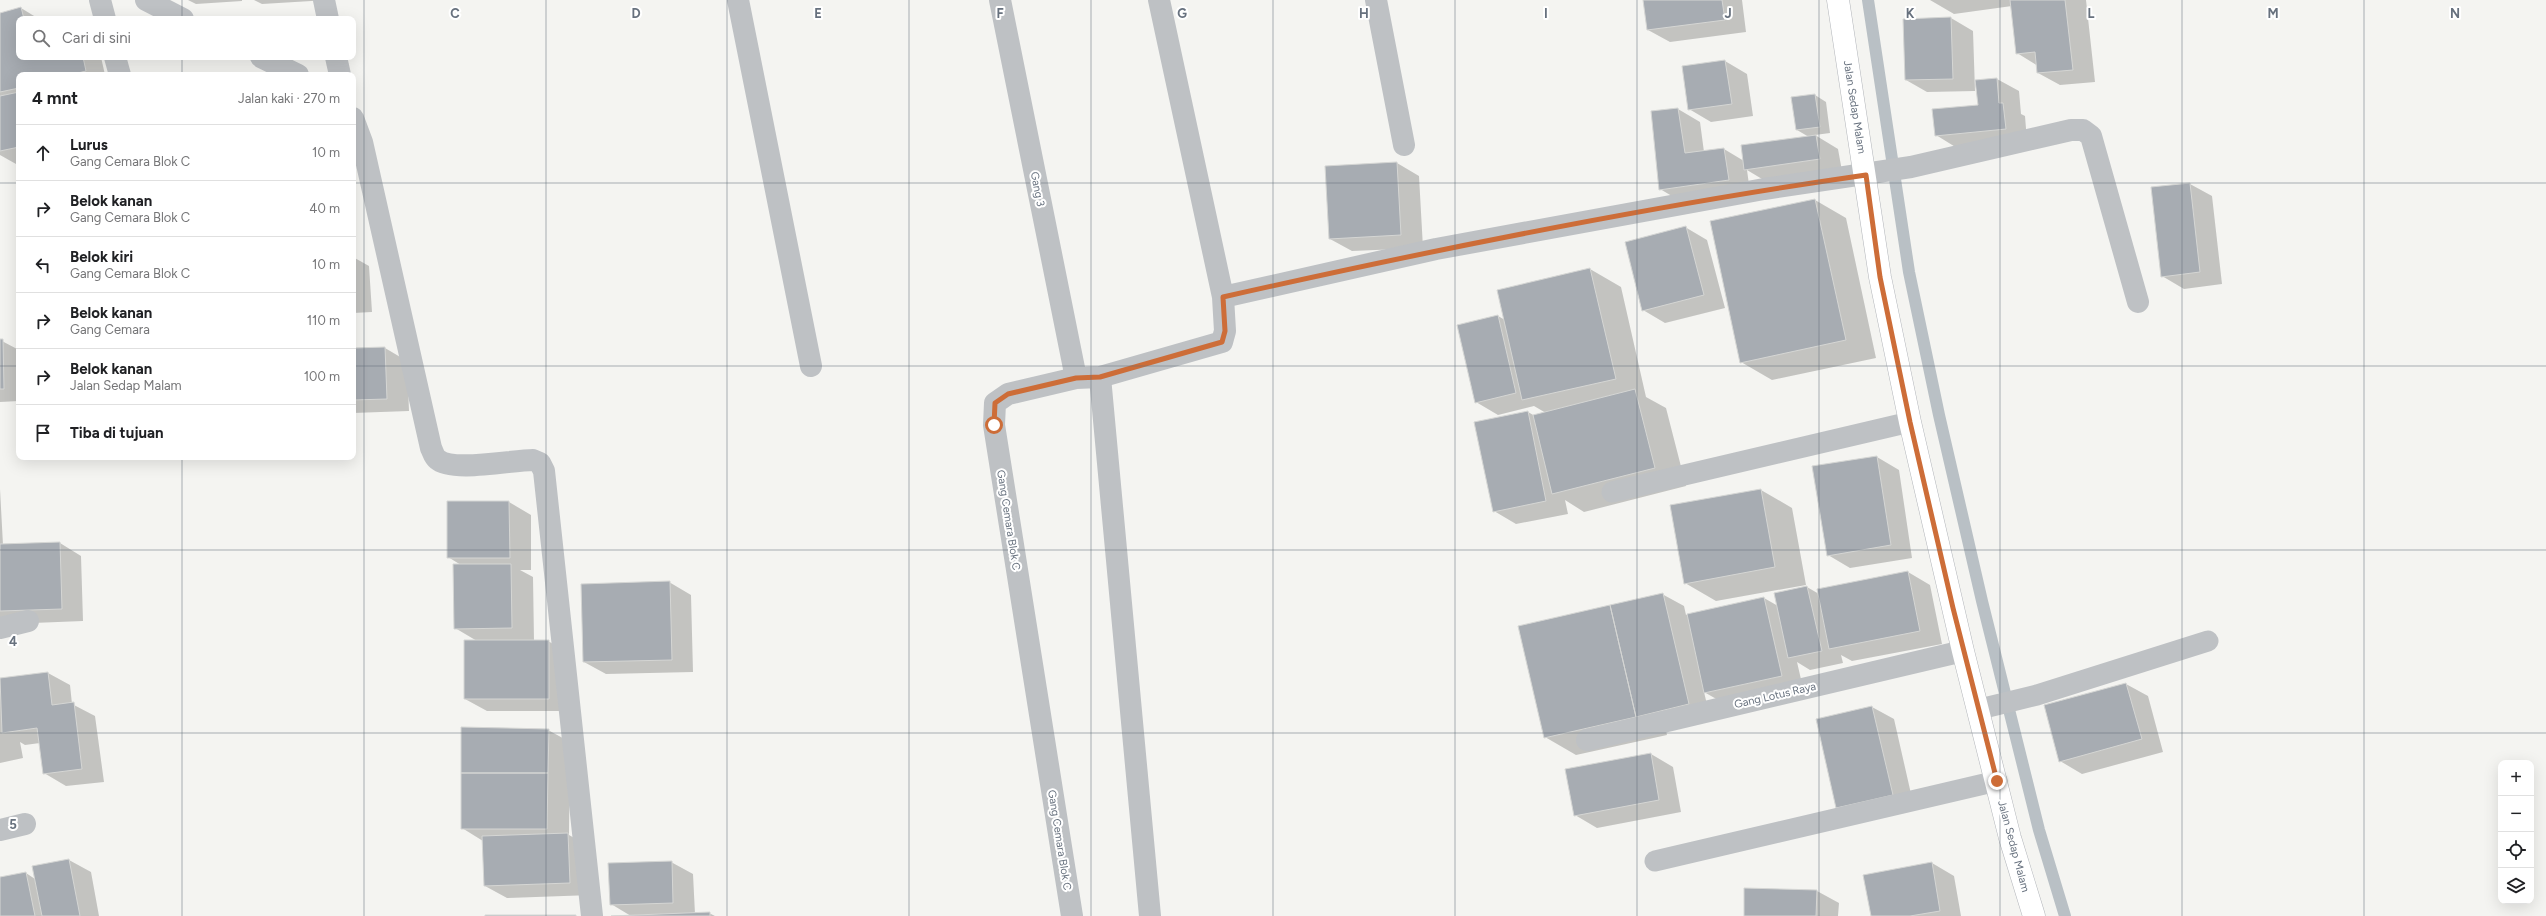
<!DOCTYPE html>
<html lang="id">
<meta charset="utf-8">
<style>
body{margin:0;font-family:Figtree,sans-serif;background:#f2f2f2;color:#202124}
.controls{position:absolute;right:12px;bottom:12px;display:grid;overflow:hidden;border-radius:8px;box-shadow:0 4px 16px #0002}
.controls button{width:36px;height:36px;display:grid;place-items:center;padding:0;border:0;border-bottom:1px solid #e0e0e0;background:#fff;color:#202124;font:20px sans-serif}
.stop{position:absolute;width:12px;height:12px;margin:-9px;border:3px solid #cd6d38;border-radius:50%;background:#fff}
.stop.end{background:#cd6d38;border-color:#fff;box-shadow:0 1px 4px #0008}
.list{margin:0;padding:0;list-style:none}
h2{display:flex;justify-content:space-between;align-items:center;height:52px;margin:0;padding:0 16px;font-size:17px}
h2 small{font-size:13px;font-weight:400;color:#757577}
.list li{display:grid;grid-template-columns:26px 1fr auto;gap:12px;align-items:center;box-sizing:border-box;height:56px;padding:0 16px;border-top:1px solid #e0e0e0}
.list b{display:block;font-size:15px;white-space:nowrap}
.list p{margin:0;font-size:13px;white-space:nowrap;color:#757577}
.list em{font-size:13px;font-style:normal;color:#757577}
.icon{flex:none;width:22px;height:22px;fill:none;stroke:currentColor;stroke-width:2;stroke-linecap:round;stroke-linejoin:round}
.map{position:relative;flex:none;width:2546px;height:916px;overflow:hidden}
.search{position:absolute;background:#fff;box-shadow:0 4px 16px #0002;left:16px;top:16px;width:340px;height:44px;display:flex;align-items:center;gap:10px;box-sizing:border-box;padding:0 14px;border-radius:8px;color:#757577;font-size:15px}
.panel{position:absolute;background:#fff;box-shadow:0 4px 16px #0002;left:16px;top:72px;width:340px;height:388px;border-radius:8px}
.map>svg:first-child{display:block}
.shadow{fill:#0003}
.lines{fill:none;stroke-linecap:round;stroke-linejoin:round}
.stream{stroke:#b9c0c5;stroke-width:12}
.building{fill:#a7acb2;stroke:#d5d6d4}
.secondary-casing{stroke:#b1b4b9;stroke-width:23}
.lane{stroke:#bec1c4;stroke-width:21}
.street{stroke:#bec1c4;stroke-width:22}
.secondary{stroke:#fff;stroke-width:22}
.route{stroke:#cd6d38;stroke-width:5}
.grid{fill:none;stroke:#67717e;stroke-width:1;stroke-opacity:0.55}
.labels{text-anchor:middle;stroke-width:4;stroke-linejoin:round;paint-order:stroke}
.street-label{font-size:11px;fill:#67717e;stroke:#fff}
.grid-label{font-size:13px;text-anchor:middle;font-weight:bold;fill:#67717e;stroke:#fff;stroke-width:4;stroke-linejoin:round;paint-order:stroke}
</style>
<div class="map">
<svg width="2546" height="916" viewBox="0 0 2546 916">
<rect width="100%" height="100%" fill="#f4f4f1"/>
<!-- shadow -->
<path class="shadow" d="M188,0H242V1L196,4Z
M254,0H328L262,4Z
M1644,0H1742L1746,32L1670,42L1648,30Z
M1930,0H2086L2095,82L2060,85L2038,73V66L2017,53L2012,6L1954,14Z
M21,8L39,19H19V57H101L105,75H19V163L16,164L0,155V14Z
M1951,18L1973,31L1975,91L1927,92L1906,80Z
M1725,61L1747,74L1753,116L1711,122L1689,109L1683,67Z
M1997,79L2019,91L2021,114L2025,116L2027,141L1957,148L1936,135L1979,106L1976,81Z
M1815,95L1826,102L1830,133L1815,135L1838,149L1842,171L1767,182L1747,170L1750,192L1682,202L1660,189L1678,109L1700,122L1704,152L1724,149L1744,161L1809,137L1797,130Z
M1397,163L1419,176L1423,248L1352,251L1330,239Z
M2190,184L2212,196L2222,284L2184,289L2162,276Z
M1815,200L1846,218L1876,358L1772,380L1741,362Z
M1685,227L1707,240L1725,308L1665,323L1643,310Z
M353,257L369,266L372,312L353,313V301L356,300L353,299Z
M1590,269L1621,287L1646,397L1666,408L1686,486L1584,512L1565,500L1568,514L1516,524L1494,511L1528,412L1535,416L1546,413L1534,406L1498,415L1476,402L1498,316L1505,320Z
M0,340L19,350V401L0,402Z
M385,348L407,361L409,411L353,413V349Z
M1877,457L1899,470L1912,558L1850,568L1828,555Z
M0,489L3,545L60,543L81,556L83,621L8,624L0,620Z
M1761,490L1792,508L1806,585L1716,601L1685,583L1671,506Z
M509,502L531,515V570H520L533,577L534,641H548L570,654V711H487L465,699L477,641L455,628L461,565L448,557Z
M1908,572L1930,585L1942,644L1852,661L1841,655L1843,663L1810,670L1797,662L1803,688L1727,705L1704,692L1710,717L1665,727L1667,735L1576,755L1545,737L1662,594L1684,606L1686,615L1764,598L1778,606L1807,587L1819,594L1818,590Z
M669,582L691,595L693,672L606,674L584,662Z
M48,673L70,685L72,704L95,716L104,782L66,786L44,773L40,743L25,745L20,742L23,758L0,763V679Z
M2126,684L2148,696L2163,752L2082,774L2060,761Z
M1872,707L1894,719L1914,807L1859,820L1817,720Z
M548,730L570,742L569,835L590,847L592,895L507,898L485,886L483,841L462,828Z
M1651,754L1673,767L1681,812L1597,828L1575,815Z
M69,860L91,872L99,916H0V878L26,873L35,879Z
M671,862L693,874L695,914L709,913L715,916H631L611,904Z
M1932,863L1954,876L1961,916H1872Z
M1817,891L1839,903L1838,916H1745Z"/>
<g class="lines">
<!-- stream -->
<path class="stream" d="M1868,0L1909,272L1939,415L1982,601L2039,830L2065,916"/>
</g>
<!-- building -->
<path class="building" d="M1643,0H1722L1725,20L1647,30Z
M2010,0H2065L2073,70L2037,73L2035,52L2016,54Z
M21,7L24,19H19V57H83L86,71L70,75H19V88L0,92V13Z
M1951,17L1953,79L1905,80L1903,19Z
M1725,60L1732,104L1688,110L1682,66Z
M1997,78L1999,103H2003L2006,129L1935,136L1932,109L1978,105L1975,80Z
M19,92V147L0,151V96Z
M1815,94L1820,127L1796,130L1791,97Z
M1678,108L1685,153L1724,148L1729,180L1659,190L1651,111Z
M1816,135L1820,159L1744,170L1741,145Z
M1397,162L1401,235L1329,239L1325,166Z
M2190,183L2200,272L2161,277L2151,187Z
M1815,199L1846,340L1740,363L1710,221Z
M1686,226L1704,295L1642,311L1625,242Z
M1590,268L1616,379L1522,400L1497,290Z
M1498,315L1516,393L1475,403L1457,325Z
M0,339H3L4,389H0Z
M385,347L387,399L353,400V348Z
M1635,389L1655,468L1552,494L1533,415Z
M1528,411L1546,501L1493,512L1474,422Z
M1877,456L1891,545L1827,556L1812,466Z
M1761,489L1775,567L1684,584L1670,505Z
M447,501H509L510,558H447Z
M60,542L62,609L0,611V544Z
M453,564H511L512,628L454,629Z
M1908,571L1920,631L1829,649L1817,589Z
M670,581L672,660L583,662L581,584Z
M1807,586L1822,651L1788,658L1774,593Z
M1663,593L1689,704L1636,717L1610,605Z
M1764,597L1782,676L1704,693L1687,614Z
M1610,605L1636,717L1544,738L1518,626Z
M464,640H549V699H464Z
M48,672L52,705L74,702L82,769L43,774L37,728L2,733L0,678Z
M2126,683L2142,739L2059,762L2044,705Z
M1872,706L1893,795L1836,808L1816,719Z
M461,727L549,729L548,773H461Z
M1651,753L1659,800L1574,816L1565,769Z
M461,773H548L547,829H461Z
M568,833L570,883L484,886L482,836Z
M69,859L80,916H42L32,866Z
M672,861L673,903L610,905L608,863Z
M1932,862L1940,911L1910,916H1871L1863,875Z
M26,872L35,916H0V877Z
M1744,888L1817,890L1816,916H1744Z
M710,912V916H611Z
M485,915H576V916H485Z"/>
<g class="lines">
<defs>
<path id="secondary" d="M1838,0L1880,277L1910,422L1963,651L2010,838L2034,916"/>
</defs>
<!-- secondary casing -->
<use href="#secondary" class="secondary-casing"/>
<!-- lane -->
<path class="lane" d="M1612,492L1910,422
M1980,709L2037,695L2208,641
M1655,861L1997,781"/>
<!-- street -->
<path class="street" d="M100,0L105,19
M146,0L183,19
M324,0L328,19
M738,0L811,366
M1000,0L1076,378
M1376,0L1404,145
M115,57L120,75
M261,57L298,75
M336,57L340,75
M353,118L362,142L431,448C433,452 434,457 437,459C452,473 512,460 533,460L540,463L544,471L592,916
M1223,297L1436,249L1764,189L1911,167L2071,130H2083L2091,136L2138,302
M1100,377L1150,916
M0,628L28,621
M1587,740L1963,651
M0,830L25,824
M1072,916L994,425L995,403L1008,394L1076,378L1100,377L1222,342L1225,331L1223,297L1159,0"/>
<!-- secondary -->
<use href="#secondary" class="secondary"/>
</g>
<g class="lines">
<!-- route -->
<path class="route" d="M994,425L995,403L1008,394L1076,378L1100,377L1222,342L1225,331L1223,297C1436,249 1650,206 1866,175L1880,277L1910,422L1953,608L1997,781"/>
</g>
<!-- grid -->
<path class="grid" d="M182,0V19M364,0V916M546,0V916M727,0V916M909,0V916M1091,0V916M1273,0V916M1455,0V916M1637,0V916M1819,0V916M2000,0V916M2182,0V916M2364,0V916M182,57V75M0,183H19M353,183H2546M0,366H19M353,366H2546M182,457V916M0,550H2546M0,733H2546"/>
<g class="labels">
<!-- street labels -->
<g class="street-label">
<text transform="translate(1855 107) rotate(81)" y="4">Jalan Sedap Malam</text>
<text transform="translate(1038 189) rotate(79)" y="4">Gang 3</text>
<text transform="translate(1009 520) rotate(81)" y="4">Gang Cemara Blok C</text>
<text transform="translate(1775 695) rotate(-13)" y="4">Gang Lotus Raya</text>
<text transform="translate(1060 840) rotate(81)" y="4">Gang Cemara Blok C</text>
<text transform="translate(2014 846) rotate(75)" y="4">Jalan Sedap Malam</text>
</g>
</g>
<g class="grid-label">
<text x="455" y="18">C</text>
<text x="636" y="18">D</text>
<text x="818" y="18">E</text>
<text x="1000" y="18">F</text>
<text x="1182" y="18">G</text>
<text x="1364" y="18">H</text>
<text x="1546" y="18">I</text>
<text x="1728" y="18">J</text>
<text x="1910" y="18">K</text>
<text x="2091" y="18">L</text>
<text x="2273" y="18">M</text>
<text x="2455" y="18">N</text>
<text x="13" y="646">4</text>
<text x="13" y="829">5</text>
</g>
</svg>
<div class="controls">
<button>+</button>
<button>−</button>
<button><svg class="icon" aria-label="locate" viewBox="0 0 24 24"><circle cx="12" cy="12" r="6"/><path d="M12 2v4M12 18v4M2 12h4M18 12h4"/></svg></button>
<button><svg class="icon" aria-label="layers" viewBox="0 0 24 24"><path d="M12 4l9 5-9 5-9-5zM3 14l9 5 9-5"/></svg></button>
</div>
<div class="stop" style="left:994px;top:425px"></div>
<div class="stop end" style="left:1997px;top:781px"></div>
<div class="search"><svg class="icon" aria-label="search" viewBox="0 0 24 24"><circle cx="10" cy="10" r="6"/><path d="M15 15l6 6"/></svg>Cari di sini</div>
<section class="panel">
<h2>4 mnt<small>Jalan kaki · 270 m</small></h2>
<ul class="list">
<li><svg class="icon" aria-label="ahead" viewBox="0 0 24 24"><path d="M12 20V5M6 11l6-6 6 6"/></svg><div><b>Lurus</b><p>Gang Cemara Blok C</p></div><em>10 m</em></li>
<li><svg class="icon" aria-label="right" viewBox="0 0 24 24"><path d="M7 20v-9h11M14 6l5 5-5 5"/></svg><div><b>Belok kanan</b><p>Gang Cemara Blok C</p></div><em>40 m</em></li>
<li><svg class="icon" aria-label="left" viewBox="0 0 24 24"><path d="M17 20v-9H6M10 6l-5 5 5 5"/></svg><div><b>Belok kiri</b><p>Gang Cemara Blok C</p></div><em>10 m</em></li>
<li><svg class="icon" aria-label="right" viewBox="0 0 24 24"><path d="M7 20v-9h11M14 6l5 5-5 5"/></svg><div><b>Belok kanan</b><p>Gang Cemara</p></div><em>110 m</em></li>
<li><svg class="icon" aria-label="right" viewBox="0 0 24 24"><path d="M7 20v-9h11M14 6l5 5-5 5"/></svg><div><b>Belok kanan</b><p>Jalan Sedap Malam</p></div><em>100 m</em></li>
<li><svg class="icon" aria-label="arrive" viewBox="0 0 24 24"><path d="M6 21V4h12l-3 4 3 4H6"/></svg><div><b>Tiba di tujuan</b></div></li>
</ul>
</section>
</div>
